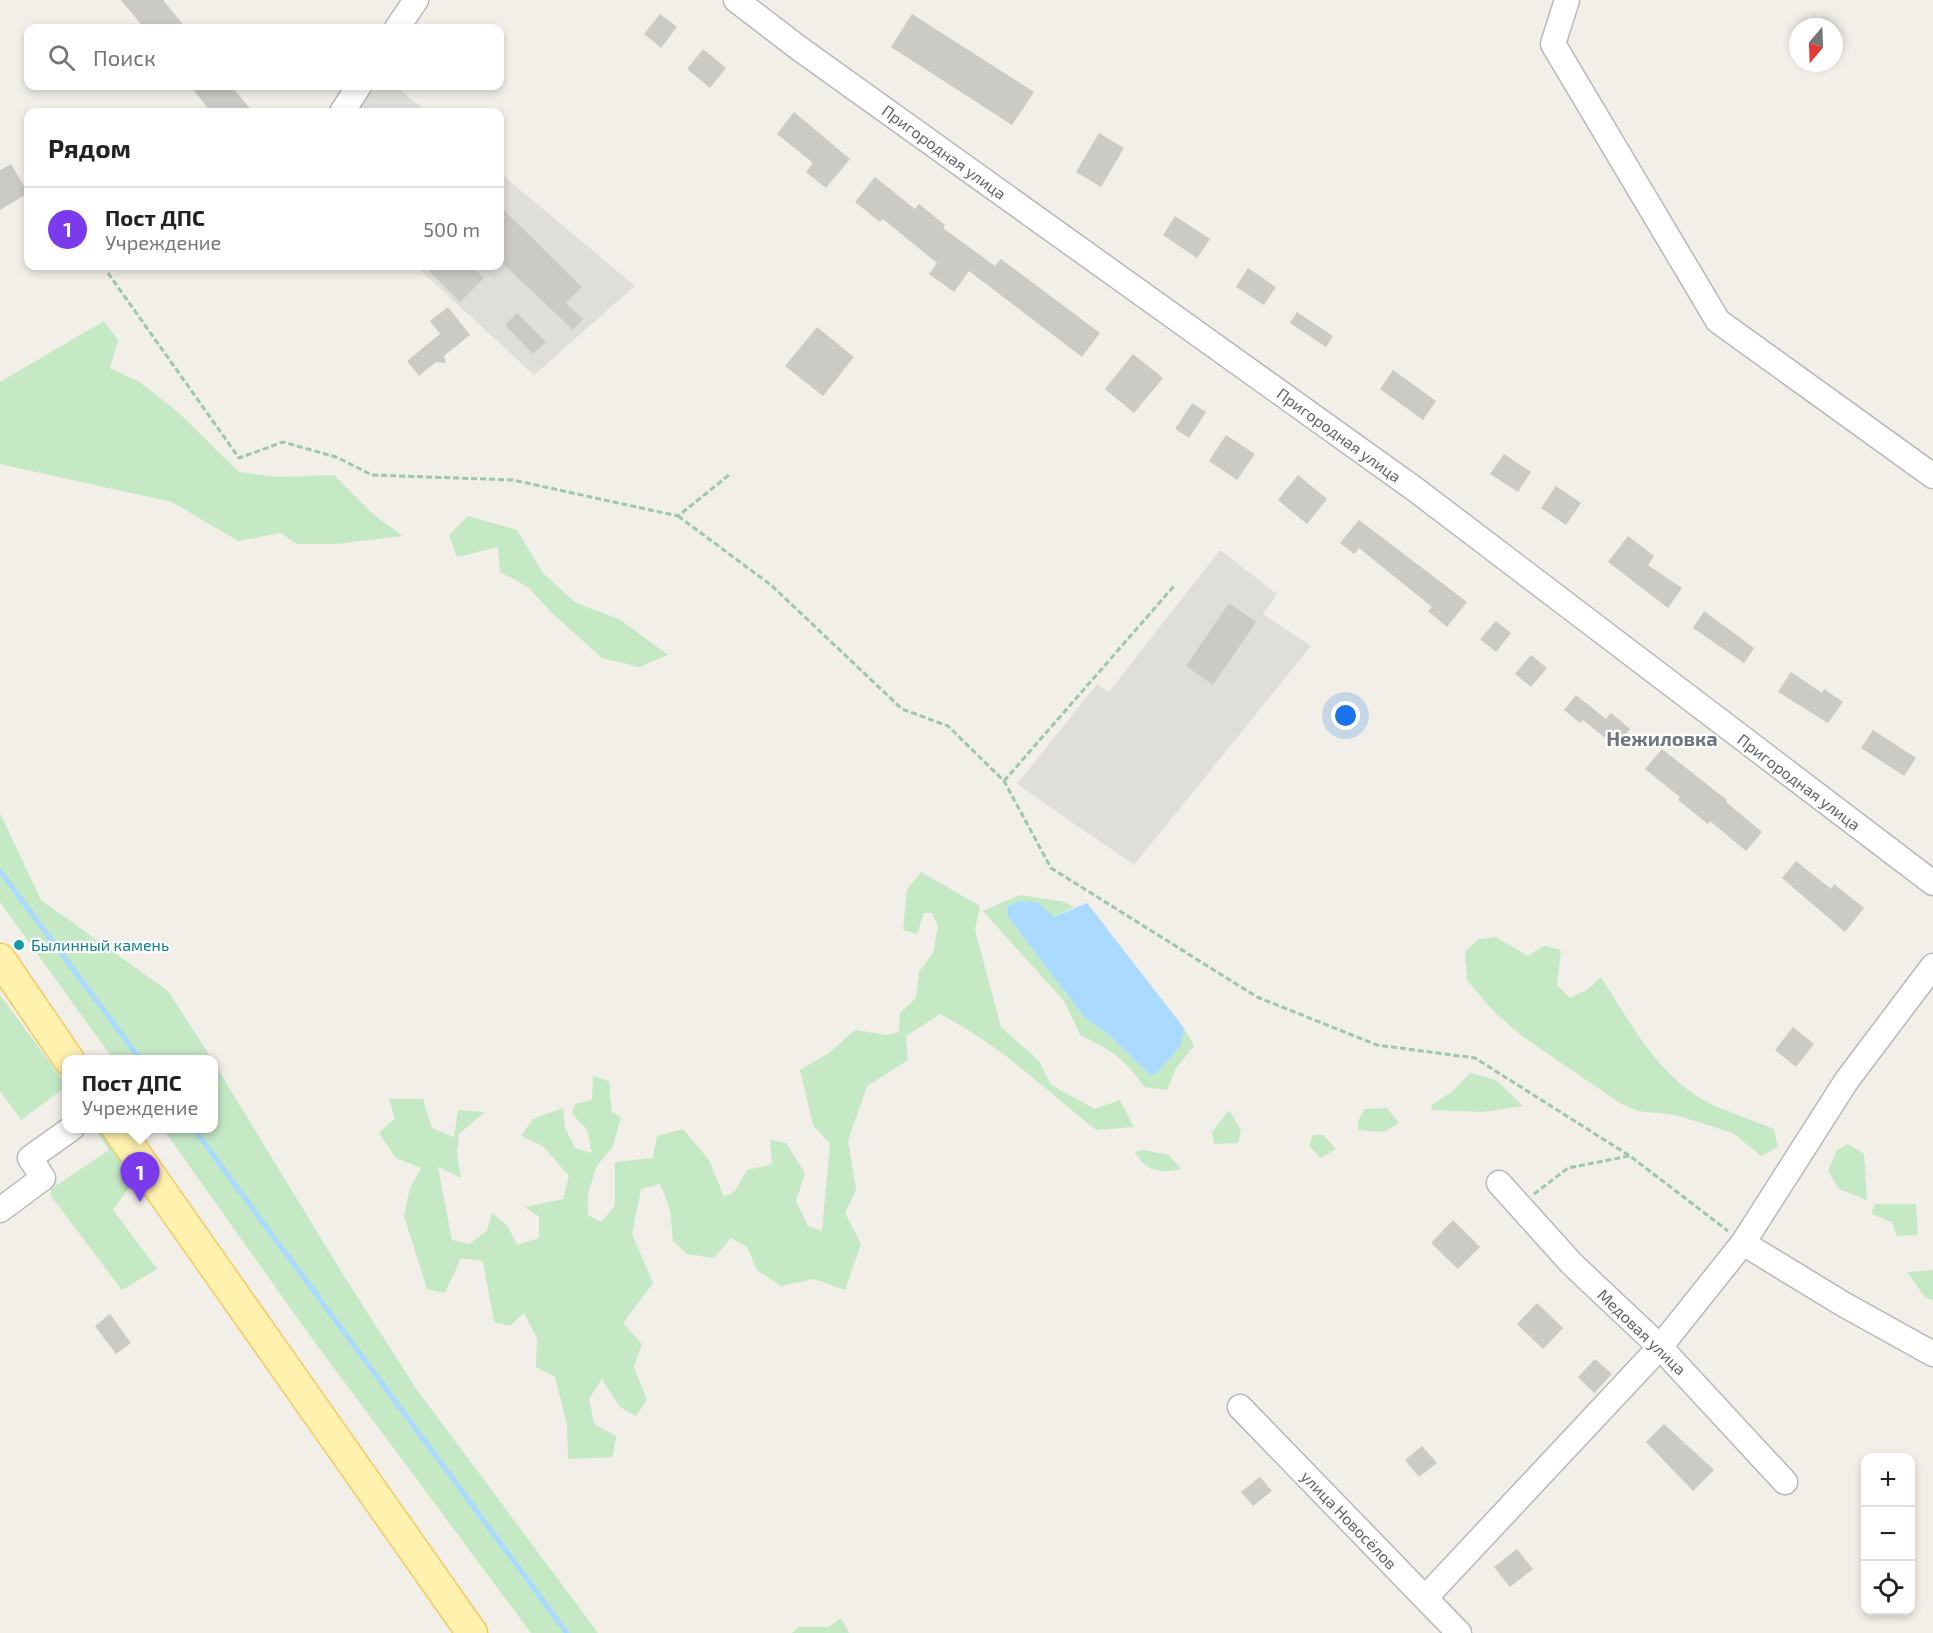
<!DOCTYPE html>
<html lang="ru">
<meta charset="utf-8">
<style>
body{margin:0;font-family:"Exo 2",sans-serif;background:#f2f2f2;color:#222}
.controls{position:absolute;right:18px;bottom:18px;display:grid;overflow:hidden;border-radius:12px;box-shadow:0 3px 9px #0003}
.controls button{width:54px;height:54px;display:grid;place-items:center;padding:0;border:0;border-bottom:2px solid #e0e0e0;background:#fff;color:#222;font:30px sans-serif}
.compass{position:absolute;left:1789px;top:18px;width:54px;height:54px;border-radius:50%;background:#fff;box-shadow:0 3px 9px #0003;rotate:199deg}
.you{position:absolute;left:1346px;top:716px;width:21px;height:21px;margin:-15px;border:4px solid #fff;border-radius:50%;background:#1a73e8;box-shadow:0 0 0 9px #1a73e833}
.badge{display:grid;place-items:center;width:39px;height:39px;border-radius:50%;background:#7c3aed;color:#fff;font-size:20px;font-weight:700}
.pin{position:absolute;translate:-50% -50px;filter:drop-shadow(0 2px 3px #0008)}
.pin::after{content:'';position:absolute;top:32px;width:21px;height:18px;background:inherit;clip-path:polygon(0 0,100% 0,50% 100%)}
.popup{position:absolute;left:62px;top:1055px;width:156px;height:78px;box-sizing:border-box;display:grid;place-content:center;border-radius:12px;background:#fff;filter:drop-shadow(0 2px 4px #0005);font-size:20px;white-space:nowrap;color:#767676}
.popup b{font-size:22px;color:#222}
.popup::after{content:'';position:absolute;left:50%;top:100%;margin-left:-12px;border:12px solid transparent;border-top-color:#fff}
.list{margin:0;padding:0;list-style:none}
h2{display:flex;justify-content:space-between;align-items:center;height:78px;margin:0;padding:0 24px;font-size:26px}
h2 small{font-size:20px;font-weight:400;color:#767676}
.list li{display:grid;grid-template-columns:39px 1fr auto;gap:18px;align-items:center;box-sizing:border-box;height:84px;padding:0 24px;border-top:2px solid #e0e0e0}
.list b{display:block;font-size:22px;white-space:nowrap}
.list p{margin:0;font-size:20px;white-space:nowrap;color:#767676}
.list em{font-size:20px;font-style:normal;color:#767676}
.icon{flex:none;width:33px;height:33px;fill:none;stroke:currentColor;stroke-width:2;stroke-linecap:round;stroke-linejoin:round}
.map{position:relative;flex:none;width:1933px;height:1633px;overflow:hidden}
.search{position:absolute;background:#fff;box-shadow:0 3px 9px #0003;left:24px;top:24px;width:480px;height:66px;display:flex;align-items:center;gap:15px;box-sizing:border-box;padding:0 21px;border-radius:12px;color:#767676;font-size:22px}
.panel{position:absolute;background:#fff;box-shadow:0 3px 9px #0003;left:24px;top:108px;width:480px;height:162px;border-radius:12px}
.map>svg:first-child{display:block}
.industrial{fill:#e0deda}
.green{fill:#c5e8c5}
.water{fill:#aadaff}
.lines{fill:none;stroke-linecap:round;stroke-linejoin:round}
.stream{stroke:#aadaff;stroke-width:5}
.building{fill:#cccac5}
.minor-casing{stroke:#b5b8bc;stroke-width:27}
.major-casing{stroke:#f2c960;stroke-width:33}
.path{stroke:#9cc7a9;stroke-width:3;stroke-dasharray:6 3;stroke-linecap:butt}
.minor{stroke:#fff;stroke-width:24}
.major{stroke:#fff2af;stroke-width:30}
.culture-dot{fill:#0f9aa8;stroke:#fff;stroke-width:2}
.labels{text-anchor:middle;stroke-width:4.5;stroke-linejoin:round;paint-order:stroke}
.street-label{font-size:16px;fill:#5f6368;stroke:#fff}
.culture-label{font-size:16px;fill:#0d838f;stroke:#fff;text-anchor:start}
.quarter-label{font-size:20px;font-weight:bold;fill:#70757a;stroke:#fff}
</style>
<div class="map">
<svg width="1933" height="1633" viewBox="0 0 1933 1633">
<rect width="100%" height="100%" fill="#f1efe8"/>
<!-- industrial -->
<path class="industrial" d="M369,86H395L427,112H351Z
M500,173L635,286L534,375L416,266H500Z
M1220,550L1277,594L1263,614L1311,646L1134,865L1017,784L1097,684L1109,692Z"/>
<!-- green -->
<path class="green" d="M104,321L118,340L110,368L140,382L180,414L239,472L276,477L334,475L375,516L403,536L336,544H297L280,533L238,541L172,502L0,464V382Z
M468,516L517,530L543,573L576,603L619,619L668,655L639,667L602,658L552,613L528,587L500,572L498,547L457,557L449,535Z
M0,813L41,900L168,991L212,1059H113L0,902Z
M921,872L980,906L975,930L1001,1027L1039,1061L1051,1085L1095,1109L1120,1100L1134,1127L1096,1130C1046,1090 998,1043 940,1014L906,1036L908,1060L867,1086L848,1141L856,1190L845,1213L861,1244L845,1290L814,1279L781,1286L757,1270L747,1247L731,1238L714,1258L687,1254L673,1241L670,1209L660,1184L641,1189L632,1234L653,1283L623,1323L642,1344L634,1367L647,1400L636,1416L620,1407L602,1379L589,1399L594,1424L616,1436L613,1457L568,1459L567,1425L555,1377L536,1367L537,1338L524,1313L510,1326L494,1322L483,1261L461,1258L445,1293L427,1289L404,1216L410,1188L421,1168L396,1158L379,1133L395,1118L389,1099H423L432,1128L454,1137L458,1110L485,1112L459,1134L457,1153L461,1178L438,1167L452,1240L469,1244L487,1231L492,1213L507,1225L517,1245L539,1238V1217L525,1207L563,1199L569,1176L543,1146L521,1136L533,1119L563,1108L565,1127L575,1148L592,1153L587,1130L572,1114L575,1104L592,1100L593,1076L609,1081L612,1112L621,1117L613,1146L596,1167L588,1194V1215L601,1222L615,1206V1162L653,1158L657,1136L683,1129L709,1160L724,1197L735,1191L747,1170L772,1164L770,1140L786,1143L805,1173L796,1201L808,1226L822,1231L830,1144L813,1125L800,1070L829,1053L855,1030L887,1035L899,1032L900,1013L916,998L919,972L933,953L938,926L932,913H924L917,934L903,930L907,890Z
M1020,895L1065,902L1074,907L1054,917L1007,907L1008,917L1085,1018L1108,1034L1149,1074H1156L1180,1045L1184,1028L1194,1046L1176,1068L1167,1090L1144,1087C1127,1061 1109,1048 1081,1036L1064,1001L983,911Z
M1496,937L1528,956L1544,946L1561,950L1557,985L1570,998L1587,990L1601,977C1629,1021 1658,1075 1705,1101C1727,1112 1752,1120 1774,1129L1778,1147L1761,1156L1733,1133L1676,1115L1638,1111L1620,1103L1522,1036L1494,1012L1467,980L1465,952L1478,939Z
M0,995L65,1083L63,1089L21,1120L0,1091Z
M214,1063L344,1276L417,1390L598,1633H531L308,1333L163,1129L213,1128Z
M1470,1073L1496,1080L1523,1106L1483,1112L1431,1110L1432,1105L1454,1090Z
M1387,1108L1399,1123L1384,1132L1358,1130V1121L1364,1109Z
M1229,1110L1241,1130L1238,1143L1214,1144L1212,1132Z
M95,1129H101L135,1179L113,1210L157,1269L122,1290L51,1196V1189L109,1150Z
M1313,1135H1323L1336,1149L1321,1158L1309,1146Z
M1848,1144L1864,1154L1867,1200L1839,1189L1828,1171L1837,1150Z
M1144,1150L1169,1155L1181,1169C1160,1174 1145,1171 1135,1152Z
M1875,1204H1916L1918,1235L1897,1236L1892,1222L1871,1214Z
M1933,1270V1301L1925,1297L1907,1272Z
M841,1618L849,1633H792L798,1627H828Z"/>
<!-- water -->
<path class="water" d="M1019,901L1037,902L1054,917L1087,903L1184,1028L1181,1045L1156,1074H1149L1108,1034L1085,1018L1008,917L1007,906Z"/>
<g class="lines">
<!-- stream -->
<path class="stream" d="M0,871L141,1060
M193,1128L567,1633"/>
</g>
<!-- building -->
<path class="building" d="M121,0H163L186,28H144Z
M660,14L677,27L661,48L644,34Z
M912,14L1034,92L1012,125L891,47Z
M703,49L726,68L710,88L687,69Z
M190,86H231L253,112H211Z
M794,112L850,159L826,188L806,172L813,163L777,134Z
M1099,133L1124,148L1101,187L1076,172Z
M11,164L28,193L0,210V170Z
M875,177L915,209L919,204L945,225L943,228L995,266L1001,259L1100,333L1082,357L969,271L954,292L929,274L937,263L883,219L880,222L855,202Z
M500,206L582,287L566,303L583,319L573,330L500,261Z
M1175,216L1210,239L1197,258L1163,235Z
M424,266H472L484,278L460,302Z
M1248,268L1276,287L1264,305L1236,287Z
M448,307L470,335L444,356L446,363L436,362L419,376L407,361L440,334L430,321Z
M1297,312L1333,336L1326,347L1290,323Z
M517,313L546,342L533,354L505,325Z
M817,327L854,357L823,396L785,366Z
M1133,354L1163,378L1134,413L1105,389Z
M1393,370L1436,401L1423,420L1380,389Z
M1192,403L1206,412L1189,438L1175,429Z
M1226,435L1255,454L1237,480L1209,461Z
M1504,454L1531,472L1518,492L1490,474Z
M1298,475L1327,499L1307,524L1278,500Z
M1556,486L1581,503L1566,525L1541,508Z
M1359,520L1467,602L1447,627L1428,611L1432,607L1359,548L1354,554L1340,543Z
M1628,536L1654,556L1648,565L1682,588L1668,608L1608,562Z
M1229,603L1256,622L1213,685L1186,666Z
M1704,611L1754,648L1744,663L1693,628Z
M1496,621L1511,633L1496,652L1480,639Z
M1531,655L1547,668L1531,687L1515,674Z
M1791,672L1822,693L1824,689L1843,702L1828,723L1778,692Z
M1576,695L1606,719L1611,713L1630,729L1616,747L1583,720L1580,723L1564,710Z
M1873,730L1916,758L1904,776L1861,748Z
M1662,749L1727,800L1726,802L1762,832L1746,851L1710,821L1708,824L1678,800L1680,797L1645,769Z
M1796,861L1831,889L1834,884L1864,908L1845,932L1782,878Z
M1793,1027L1814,1044L1796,1067L1775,1050Z
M1453,1220L1480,1247L1458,1269L1431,1243Z
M1537,1303L1563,1328L1543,1349L1517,1324Z
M110,1314L131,1343L116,1354L95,1326Z
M1595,1359L1612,1374L1594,1393L1578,1377Z
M1664,1424L1714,1470L1693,1491L1646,1442Z
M1422,1446L1437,1463L1419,1477L1405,1460Z
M1260,1477L1272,1491L1253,1506L1241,1492Z
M1517,1549L1533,1569L1510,1587L1494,1567Z"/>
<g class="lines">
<defs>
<path id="minor" d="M736,0L800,49L1416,490L1933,883
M1567,0L1553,44L1718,321L1933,476
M397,28L416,0
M342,112L359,86
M1499,1183L1572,1264L1660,1347L1785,1482
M0,1210L43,1178L30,1158L72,1128
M1743,1243L1843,1304L1933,1354
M1240,1407L1459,1633
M1425,1598L1660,1347L1743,1243L1847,1080L1933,966"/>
<path id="major" d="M0,959L69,1060
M117,1128L472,1633"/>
</defs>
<!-- minor casing -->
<use href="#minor" class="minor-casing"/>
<!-- major casing -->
<use href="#major" class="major-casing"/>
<!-- path -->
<path class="path" d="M108,273L239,458L283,442L336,457L372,475L513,480L678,516L729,475
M678,516L771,585L902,709L948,726L1004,781L1051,868L1257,997L1377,1045L1475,1058L1630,1156L1728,1231
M1004,781L1174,586
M1534,1194L1568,1168L1629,1156"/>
<!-- minor -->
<use href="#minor" class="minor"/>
<!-- major -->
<use href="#major" class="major"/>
</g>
<!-- markers -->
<circle class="culture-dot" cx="19" cy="945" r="6"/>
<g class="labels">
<!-- street labels -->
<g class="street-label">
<text transform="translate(944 152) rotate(36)" y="6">Пригородная улица</text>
<text transform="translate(1339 435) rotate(36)" y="6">Пригородная улица</text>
<text transform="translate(1799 782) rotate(37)" y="6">Пригородная улица</text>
<text transform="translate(1642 1332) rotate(44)" y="6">Медовая улица</text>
<text transform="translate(1349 1520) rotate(46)" y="6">улица Новосёлов</text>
</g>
<!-- culture labels -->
<g class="culture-label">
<text x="31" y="951">Былинный камень</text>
</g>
<!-- quarter labels -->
<g class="quarter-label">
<text x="1662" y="746">Нежиловка</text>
</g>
</g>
</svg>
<div class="controls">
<button>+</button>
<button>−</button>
<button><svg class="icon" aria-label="locate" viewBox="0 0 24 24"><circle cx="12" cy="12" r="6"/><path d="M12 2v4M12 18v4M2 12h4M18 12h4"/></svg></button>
</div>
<svg class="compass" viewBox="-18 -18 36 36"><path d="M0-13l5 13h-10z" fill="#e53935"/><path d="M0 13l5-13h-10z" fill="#767676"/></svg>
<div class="you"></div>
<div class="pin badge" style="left:140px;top:1202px">1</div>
<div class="popup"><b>Пост ДПС</b>Учреждение</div>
<div class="search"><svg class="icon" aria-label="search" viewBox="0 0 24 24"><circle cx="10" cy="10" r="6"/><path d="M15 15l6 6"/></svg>Поиск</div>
<section class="panel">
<h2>Рядом<small></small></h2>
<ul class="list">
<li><span class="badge">1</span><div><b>Пост ДПС</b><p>Учреждение</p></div><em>500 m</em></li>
</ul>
</section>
</div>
